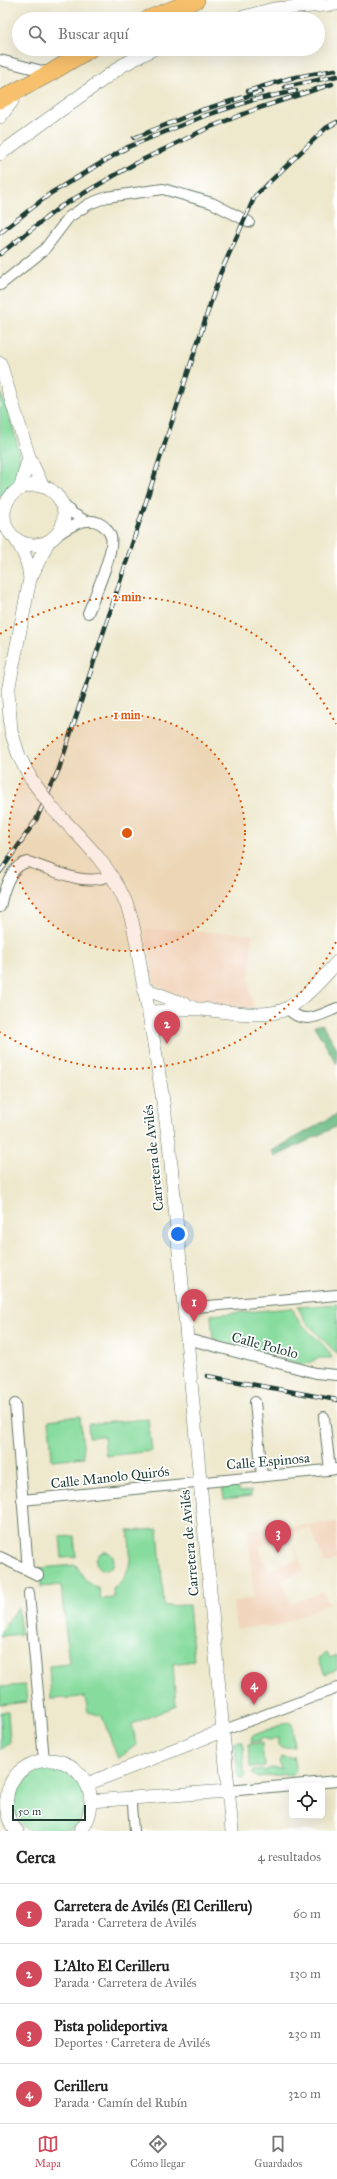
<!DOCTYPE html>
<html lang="es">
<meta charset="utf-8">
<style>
body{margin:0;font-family:"IM FELL Great Primer",serif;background:#f2f2f2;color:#222}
.controls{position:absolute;right:12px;bottom:12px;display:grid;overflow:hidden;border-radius:6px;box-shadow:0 4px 16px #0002}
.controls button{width:36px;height:36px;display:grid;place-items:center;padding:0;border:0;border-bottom:1px solid #e0e0e0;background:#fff;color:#222;font:20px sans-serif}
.scale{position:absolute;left:12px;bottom:10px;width:74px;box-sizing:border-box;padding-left:4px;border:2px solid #1f3d34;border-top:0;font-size:11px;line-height:14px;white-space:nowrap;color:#1f3d34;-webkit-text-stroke:3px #fff;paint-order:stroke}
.you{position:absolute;left:178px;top:1234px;width:14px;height:14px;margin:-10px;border:3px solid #fff;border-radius:50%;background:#1a73e8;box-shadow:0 0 0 6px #1a73e833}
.badge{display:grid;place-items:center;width:26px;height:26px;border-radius:50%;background:#d1495b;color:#fff;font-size:13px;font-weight:700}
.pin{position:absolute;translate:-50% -33px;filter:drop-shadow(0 1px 2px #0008)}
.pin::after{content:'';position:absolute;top:21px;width:14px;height:12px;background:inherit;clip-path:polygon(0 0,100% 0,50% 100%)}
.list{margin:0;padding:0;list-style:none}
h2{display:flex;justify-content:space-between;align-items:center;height:52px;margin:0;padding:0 16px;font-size:17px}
h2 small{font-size:13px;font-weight:400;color:#767676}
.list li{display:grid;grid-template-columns:26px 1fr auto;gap:12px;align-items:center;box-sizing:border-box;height:60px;padding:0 16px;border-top:1px solid #e0e0e0}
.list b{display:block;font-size:15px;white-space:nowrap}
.list p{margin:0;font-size:13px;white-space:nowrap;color:#767676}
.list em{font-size:13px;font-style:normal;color:#767676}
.icon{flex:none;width:22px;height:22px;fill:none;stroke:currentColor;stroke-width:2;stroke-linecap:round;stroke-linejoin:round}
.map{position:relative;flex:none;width:337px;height:1831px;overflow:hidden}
.search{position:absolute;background:#fff;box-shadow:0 4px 16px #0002;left:12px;right:12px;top:12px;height:44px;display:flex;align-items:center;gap:10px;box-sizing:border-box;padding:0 14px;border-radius:22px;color:#767676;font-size:15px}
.sheet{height:292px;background:#fff}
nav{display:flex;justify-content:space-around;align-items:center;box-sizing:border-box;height:56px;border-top:1px solid #e0e0e0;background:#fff;font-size:11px;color:#767676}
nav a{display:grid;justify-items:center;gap:2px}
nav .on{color:#d1495b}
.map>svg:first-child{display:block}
.built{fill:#f2d5bd;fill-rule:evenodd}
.green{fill:#86db9d;stroke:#528c68}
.forest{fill:#6cbb84;stroke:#467c5c}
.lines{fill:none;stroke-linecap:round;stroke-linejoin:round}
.pedestrian-casing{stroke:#677969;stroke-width:10}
.minor-casing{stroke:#677969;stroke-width:12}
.tertiary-casing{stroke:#677969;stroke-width:14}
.trunk-casing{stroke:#677969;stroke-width:18}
.pedestrian{stroke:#fff;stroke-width:8}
.minor{stroke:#fff;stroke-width:10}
.tertiary{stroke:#fff;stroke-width:13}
.trunk{stroke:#f7c06c;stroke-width:17}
.rail-casing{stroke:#1f3d34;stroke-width:4.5}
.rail{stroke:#fff;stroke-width:3;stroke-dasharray:9;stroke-linecap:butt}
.tertiary-bridge-casing{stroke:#677969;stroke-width:14;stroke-linecap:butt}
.tertiary-bridge{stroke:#fff;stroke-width:13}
.ring{fill:none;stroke:#de580e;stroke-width:2;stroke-dasharray:2 4}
.labels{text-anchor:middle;stroke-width:3.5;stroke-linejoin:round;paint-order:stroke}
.street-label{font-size:14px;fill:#1f3d34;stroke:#fff}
.centre{fill:#de580e;stroke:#fff;stroke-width:2}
.ring-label{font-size:12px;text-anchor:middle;font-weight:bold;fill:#de580e;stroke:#fff;stroke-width:3.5;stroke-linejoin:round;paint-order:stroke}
</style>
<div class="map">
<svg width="337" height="1831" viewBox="0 0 337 1831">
<rect width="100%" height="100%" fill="#fff"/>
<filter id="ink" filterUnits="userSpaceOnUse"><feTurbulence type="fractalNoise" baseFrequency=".025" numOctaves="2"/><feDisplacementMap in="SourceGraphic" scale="8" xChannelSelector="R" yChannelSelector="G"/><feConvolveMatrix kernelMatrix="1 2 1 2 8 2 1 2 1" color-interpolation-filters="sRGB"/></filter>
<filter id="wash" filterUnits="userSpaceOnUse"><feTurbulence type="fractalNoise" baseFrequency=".012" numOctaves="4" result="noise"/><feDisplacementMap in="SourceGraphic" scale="16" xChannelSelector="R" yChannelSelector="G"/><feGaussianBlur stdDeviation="0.9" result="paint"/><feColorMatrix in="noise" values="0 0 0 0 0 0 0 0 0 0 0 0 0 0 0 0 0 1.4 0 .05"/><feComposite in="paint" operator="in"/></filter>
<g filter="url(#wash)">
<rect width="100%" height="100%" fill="#eee8cc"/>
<!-- built -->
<path class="built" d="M158,929L252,934L249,988L254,1008L203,1003L183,998L154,984L145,930Z
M337,1522V1559L325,1564L310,1527L290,1535L304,1571L281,1580L291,1604L323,1591L327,1602L337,1600L272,1628L261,1626L236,1629L233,1603L254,1597L248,1530ZM289,1535L298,1559L268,1570L259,1547Z"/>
<!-- green -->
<path class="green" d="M0,390C8,416 29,459 14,484C11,489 4,493 0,497Z
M337,1304V1354L305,1321L298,1307Z
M292,1308C300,1330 324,1339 332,1358H319L304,1365L213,1339L211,1315Z
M80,1416L84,1457L52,1460L49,1420Z
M148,1419L152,1451L106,1456L104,1436L89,1437L88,1424Z
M235,1483L240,1492L251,1491V1496L224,1499L222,1484Z
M158,1529L164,1606L189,1605L194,1661L173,1664L176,1706L132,1724L137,1744L118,1759L102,1716L88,1712L85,1697L51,1699L49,1666L69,1664L61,1585L41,1587L40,1568L76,1565L86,1581L99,1589L101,1599L114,1598L113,1589C134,1574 131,1554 128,1531Z
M74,1536L76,1557L62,1558L60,1537Z
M96 1561a9 9 0 1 1 18 0a9 9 0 1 1-18 0Z
M18,1607L21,1634L0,1636V1633Z
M327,1653L330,1658L337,1655V1669L325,1674L318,1658Z
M25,1685L27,1702L0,1705V1687Z
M0,1712H8L10,1742L0,1750Z
M288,1722L292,1724L294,1747L281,1748L278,1745V1738L269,1740L263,1738L260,1741L251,1742L252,1736Z
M239,1741L243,1742L244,1771L246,1775L243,1779L238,1777L235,1746V1743Z
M262,1743L264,1766L250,1767L248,1744Z
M293,1756L296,1771L293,1774L257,1777L253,1775V1770L262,1769L265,1771L271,1768L281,1769L279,1761L282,1757L293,1758Z
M49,1767C77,1772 94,1796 78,1822C72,1831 65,1831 54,1831C47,1831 37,1831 30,1831C25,1830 22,1824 19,1820C4,1795 23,1772 49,1767Z"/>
<!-- forest -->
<path class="forest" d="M322,1024L337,1048V1064L314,1026Z
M337,1114V1126L275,1157L272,1151Z"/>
</g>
<g filter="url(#ink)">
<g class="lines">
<defs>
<path id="pedestrian" d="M132,1805L134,1831"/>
<path id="minor" d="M0,60L50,73
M0,285L44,250L69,217L89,204L107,197L163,189L212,203L249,222
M61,502L72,513L86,521
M0,508L6,506
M0,526L8,529
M57,535C69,527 86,516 99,523C105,526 109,531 111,537C115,550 94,598 88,613
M0,907C3,892 10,865 28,862C54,870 85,888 111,875
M287,1008C303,1026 318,1016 337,1008
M184,1308L337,1295
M187,1339L316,1373L337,1375
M255,1402L262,1476
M15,1404L28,1570
M324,1417L330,1470
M22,1500L337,1469
M0,1557L38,1575
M29,1593L44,1760
M222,1731L337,1688
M228,1791L337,1781"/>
<path id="tertiary" d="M236,19L274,9L337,4
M0,117L12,101
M0,154L123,65L153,49
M0,363L29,457L43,487
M4 515a30 30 0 1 1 60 0a30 30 0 1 1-60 0Z
M20,489L29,457
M15,538C24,552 29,563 30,579
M31,779L19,756L11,731L8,691L30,579L48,542
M53,809C80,837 111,866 126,903C135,925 138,953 142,977C153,1031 161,1087 169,1142L232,1831
M145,989L192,1007
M149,1013C166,1010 183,1008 201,1009C225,1011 265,1020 288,1008C304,999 325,976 337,962
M87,1784L222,1731
M91,1801L228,1791
M17,1831C8,1823 5,1808 7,1797C8,1785 15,1773 26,1767C68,1741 112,1793 80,1831"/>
<path id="trunk" d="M148,19L196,0
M0,100L50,73L90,49"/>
</defs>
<!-- pedestrian casing -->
<use href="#pedestrian" class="pedestrian-casing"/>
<!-- minor casing -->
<use href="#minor" class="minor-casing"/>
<!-- tertiary casing -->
<use href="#tertiary" class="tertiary-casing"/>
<!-- trunk casing -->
<use href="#trunk" class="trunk-casing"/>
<!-- pedestrian -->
<use href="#pedestrian" class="pedestrian"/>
<!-- minor -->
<use href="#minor" class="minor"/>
<!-- tertiary -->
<use href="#tertiary" class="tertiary"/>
<!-- trunk -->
<use href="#trunk" class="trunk"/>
<defs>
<path id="rail" d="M285,87L337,76
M248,91L291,78L335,70
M134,138L202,110L261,92
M0,233L51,193L128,147L204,116L253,100L296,91
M0,254L60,207L136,163L208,128L256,109L332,84
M0,872L36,820L59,769L220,274L255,196L326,128L337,122
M207,1376L337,1400"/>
</defs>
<!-- rail casing -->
<use href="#rail" class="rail-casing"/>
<!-- rail -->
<use href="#rail" class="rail"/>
<defs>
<path id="tertiary-bridge" d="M31,779L53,809"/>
</defs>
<!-- tertiary-bridge casing -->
<use href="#tertiary-bridge" class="tertiary-bridge-casing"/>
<!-- tertiary-bridge -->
<use href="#tertiary-bridge" class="tertiary-bridge"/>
</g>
</g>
<!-- distance rings -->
<circle cx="127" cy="833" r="118" fill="#de580e" fill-opacity=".12"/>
<g class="ring">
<circle cx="127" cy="833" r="118"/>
<path d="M336 942A236 236 0 0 1 0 1032M0 634A236 236 0 0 1 336 724"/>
</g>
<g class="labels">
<!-- street labels -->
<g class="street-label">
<text transform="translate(153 1158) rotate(-96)" y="5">Carretera de Avilés</text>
<text transform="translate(265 1345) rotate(15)" y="5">Calle Pololo</text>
<text transform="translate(268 1461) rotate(-5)" y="5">Calle Espinosa</text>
<text transform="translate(110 1477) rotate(-6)" y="5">Calle Manolo Quirós</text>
<text transform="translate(189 1543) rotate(-95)" y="5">Carretera de Avilés</text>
</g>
</g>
<circle cx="127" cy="833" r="6" class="centre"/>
<g class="ring-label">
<text x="127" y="601">2 min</text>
<text x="127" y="719">1 min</text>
</g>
</svg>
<div class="controls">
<button><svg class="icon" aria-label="locate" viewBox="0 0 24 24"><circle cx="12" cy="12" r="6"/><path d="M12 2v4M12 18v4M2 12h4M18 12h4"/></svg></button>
</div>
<div class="scale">50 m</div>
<div class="you"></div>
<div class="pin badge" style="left:194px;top:1322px">1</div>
<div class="pin badge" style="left:167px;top:1044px">2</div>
<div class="pin badge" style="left:278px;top:1553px">3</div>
<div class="pin badge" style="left:254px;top:1705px">4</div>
<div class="search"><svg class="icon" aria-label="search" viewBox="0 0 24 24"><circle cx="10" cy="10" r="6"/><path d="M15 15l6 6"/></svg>Buscar aquí</div>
</div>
<section class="sheet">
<h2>Cerca<small>4 resultados</small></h2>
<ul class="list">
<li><span class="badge">1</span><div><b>Carretera de Avilés (El Cerilleru)</b><p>Parada · Carretera de Avilés</p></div><em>60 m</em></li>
<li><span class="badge">2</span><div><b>L'Alto El Cerilleru</b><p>Parada · Carretera de Avilés</p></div><em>130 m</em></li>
<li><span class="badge">3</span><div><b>Pista polideportiva</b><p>Deportes · Carretera de Avilés</p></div><em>230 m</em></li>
<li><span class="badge">4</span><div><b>Cerilleru</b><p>Parada · Camín del Rubín</p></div><em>320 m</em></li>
</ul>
</section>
<nav>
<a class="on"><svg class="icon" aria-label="map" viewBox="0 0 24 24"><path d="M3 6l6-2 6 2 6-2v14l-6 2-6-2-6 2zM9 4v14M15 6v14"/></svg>Mapa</a>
<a><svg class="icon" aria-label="directions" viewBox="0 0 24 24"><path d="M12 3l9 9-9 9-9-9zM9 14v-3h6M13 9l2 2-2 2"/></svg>Cómo llegar</a>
<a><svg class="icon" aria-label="saved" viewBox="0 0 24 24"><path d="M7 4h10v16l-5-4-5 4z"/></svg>Guardados</a>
</nav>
